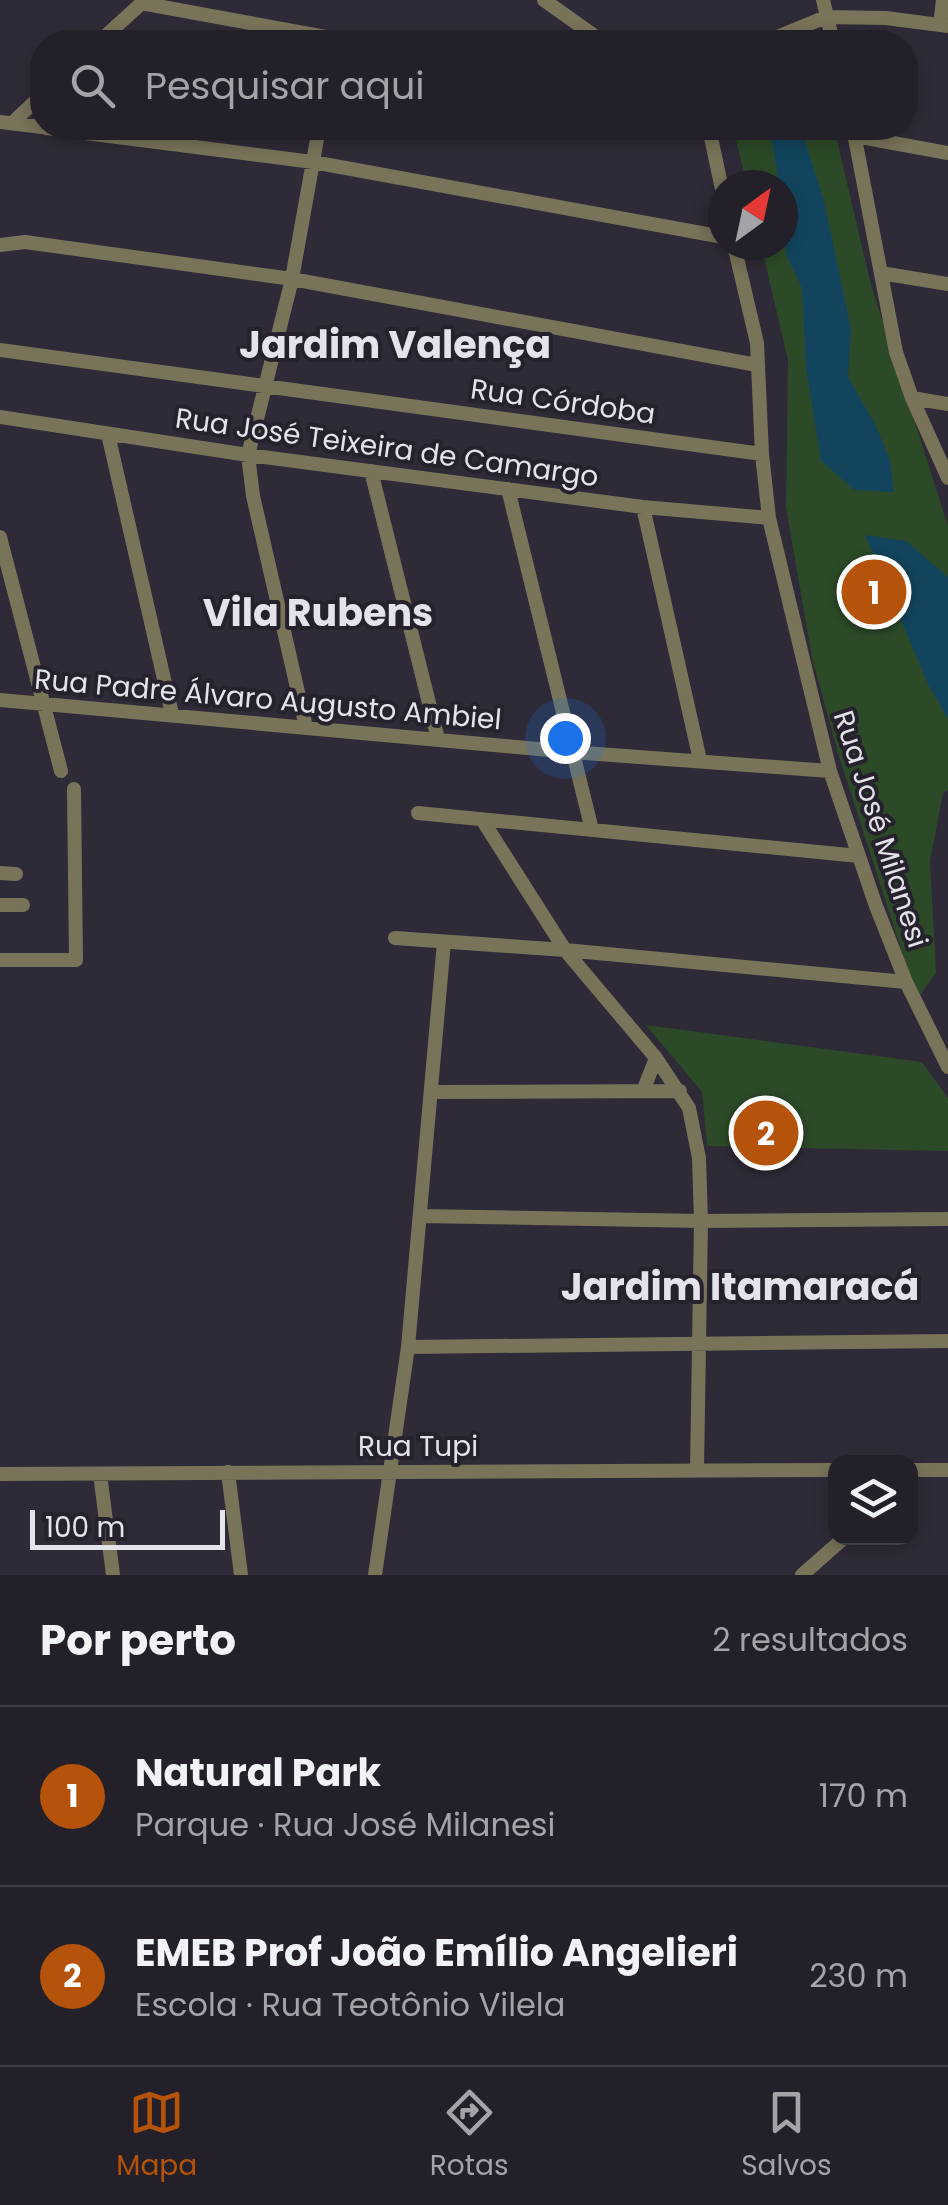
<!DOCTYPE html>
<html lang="pt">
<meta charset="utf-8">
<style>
body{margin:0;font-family:Poppins,sans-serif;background:#2f2d35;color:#f1f3f6}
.controls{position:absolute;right:30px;bottom:30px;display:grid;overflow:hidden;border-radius:20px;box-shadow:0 5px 15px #0003}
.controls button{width:90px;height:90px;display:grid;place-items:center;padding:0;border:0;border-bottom:2px solid #403e46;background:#232029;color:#f1f3f6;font:50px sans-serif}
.compass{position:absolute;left:708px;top:170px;width:90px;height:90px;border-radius:50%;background:#232029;box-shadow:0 5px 15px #0003;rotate:33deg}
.scale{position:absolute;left:30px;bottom:25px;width:195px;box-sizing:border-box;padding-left:10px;border:5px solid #e4e2ea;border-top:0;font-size:28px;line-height:35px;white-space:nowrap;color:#e4e2ea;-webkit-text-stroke:8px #25212d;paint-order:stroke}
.you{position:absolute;left:565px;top:738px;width:35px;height:35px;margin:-25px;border:8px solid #fff;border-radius:50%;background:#1a73e8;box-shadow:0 0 0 15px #1a73e833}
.badge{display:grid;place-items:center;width:65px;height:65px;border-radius:50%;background:#b45309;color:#fff;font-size:32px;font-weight:700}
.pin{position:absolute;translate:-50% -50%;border:5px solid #fff;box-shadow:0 2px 10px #0006}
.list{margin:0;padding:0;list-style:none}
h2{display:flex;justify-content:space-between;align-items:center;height:130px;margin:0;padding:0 40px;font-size:42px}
h2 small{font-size:32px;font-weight:400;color:#a3a3a8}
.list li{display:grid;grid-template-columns:65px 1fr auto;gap:30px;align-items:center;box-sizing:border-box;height:180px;padding:0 40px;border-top:2px solid #403e46}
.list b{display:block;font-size:38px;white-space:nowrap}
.list p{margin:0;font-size:32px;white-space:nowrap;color:#a3a3a8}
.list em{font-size:32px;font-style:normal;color:#a3a3a8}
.icon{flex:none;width:55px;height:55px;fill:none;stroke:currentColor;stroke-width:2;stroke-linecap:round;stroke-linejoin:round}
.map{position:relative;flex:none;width:948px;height:1575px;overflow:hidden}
.search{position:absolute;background:#232029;box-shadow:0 5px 15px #0003;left:30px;right:30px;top:30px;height:110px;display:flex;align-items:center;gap:25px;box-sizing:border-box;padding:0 35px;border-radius:40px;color:#a3a3a8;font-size:38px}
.sheet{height:490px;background:#232029}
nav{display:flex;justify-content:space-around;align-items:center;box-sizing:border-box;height:140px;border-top:2px solid #403e46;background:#232029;font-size:28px;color:#a3a3a8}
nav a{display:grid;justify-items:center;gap:5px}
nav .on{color:#b45309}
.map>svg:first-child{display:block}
.green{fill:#2c4a28}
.water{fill:#12455d}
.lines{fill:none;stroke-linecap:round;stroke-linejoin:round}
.minor{stroke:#79735a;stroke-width:14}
.labels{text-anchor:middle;stroke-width:8;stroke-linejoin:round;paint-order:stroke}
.street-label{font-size:28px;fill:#e4e2ea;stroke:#25212d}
.district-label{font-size:38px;font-weight:bold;fill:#e4e2ea;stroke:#25212d}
</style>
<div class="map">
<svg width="948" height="1575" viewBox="0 0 948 1575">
<rect width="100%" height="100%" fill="#2f2a37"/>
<!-- green -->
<path class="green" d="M733,128H834L871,285L948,526V790L943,793L930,861L936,973L917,999L838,753L812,658L786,507L788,360L761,245H783V185H747Z
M646,1025L922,1062L948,1098V1151L707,1146L702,1092Z"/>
<!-- water -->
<path class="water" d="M770,128H801L824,201L851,329L848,377L875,424L890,460L894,492L855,490L821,461L806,368L802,288L786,254L783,185H779Z
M865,535L906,541L948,577V719L928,684Z"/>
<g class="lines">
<!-- minor -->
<path class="minor" d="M544,0L603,42
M823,0L833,42
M141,3L353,42
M940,25L943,0
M99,42L145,0
M765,42L826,17L886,18L948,26
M0,122L42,127
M12,123L42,95
M46,128L313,162L723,237
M709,128L723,194
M853,128L896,352L912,398L948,478
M855,136L948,153
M0,245L25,242L292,279L757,365
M734,245L757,343L762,454L769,518L830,771L876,906L906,982L948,1067
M881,273L948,284
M0,350L762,454
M912,398L948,404
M0,417L248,455L643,507L769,518
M108,434L172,714
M371,471L438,739
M508,489L592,830
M643,507L700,760
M0,537L61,771
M0,700L571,752L830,771
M306,727L253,496L248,455L292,279L319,128
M418,813L859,856
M483,821L565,950L656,1058L689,1108L699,1158L701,1221L697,1470
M0,873L16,874
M0,905H23
M395,938L565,950L906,982
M0,960H76L74,789
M643,1091L656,1058
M432,1092L680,1091
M420,1216L701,1221L948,1219
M408,1347L948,1341
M910,1470H948
M228,1472L241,1575
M0,1474L836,1470
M100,1474L113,1575
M375,1575L408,1347L444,942
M802,1575L844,1538"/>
</g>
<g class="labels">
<!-- street labels -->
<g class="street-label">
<text transform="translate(563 401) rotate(8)" y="10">Rua Córdoba</text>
<text transform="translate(387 447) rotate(8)" y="10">Rua José Teixeira de Camargo</text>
<text transform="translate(268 699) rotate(5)" y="10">Rua Padre Álvaro Augusto Ambiel</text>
<text transform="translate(881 829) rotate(72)" y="10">Rua José Milanesi</text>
<text x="418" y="1456">Rua Tupi</text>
</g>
<!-- district labels -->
<g class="district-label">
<text x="395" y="358">Jardim Valença</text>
<text x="318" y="626">Vila Rubens</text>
<text x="740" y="1300">Jardim Itamaracá</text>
</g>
</g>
</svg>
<div class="controls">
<button><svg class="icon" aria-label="layers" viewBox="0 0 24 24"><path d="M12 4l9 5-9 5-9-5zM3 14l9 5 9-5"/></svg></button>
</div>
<svg class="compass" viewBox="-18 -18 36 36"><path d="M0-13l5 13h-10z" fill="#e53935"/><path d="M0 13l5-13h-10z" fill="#a3a3a8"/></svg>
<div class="scale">100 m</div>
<div class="you"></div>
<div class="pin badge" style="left:874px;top:592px">1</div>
<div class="pin badge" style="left:766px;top:1133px">2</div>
<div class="search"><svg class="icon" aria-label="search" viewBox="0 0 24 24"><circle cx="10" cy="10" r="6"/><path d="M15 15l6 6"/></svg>Pesquisar aqui</div>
</div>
<section class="sheet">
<h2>Por perto<small>2 resultados</small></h2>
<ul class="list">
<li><span class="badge">1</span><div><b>Natural Park</b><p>Parque · Rua José Milanesi</p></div><em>170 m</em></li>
<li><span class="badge">2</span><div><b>EMEB Prof João Emílio Angelieri</b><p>Escola · Rua Teotônio Vilela</p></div><em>230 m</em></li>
</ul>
</section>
<nav>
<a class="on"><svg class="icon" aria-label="map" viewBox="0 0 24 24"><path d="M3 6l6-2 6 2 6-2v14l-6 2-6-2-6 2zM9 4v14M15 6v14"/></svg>Mapa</a>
<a><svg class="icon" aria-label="directions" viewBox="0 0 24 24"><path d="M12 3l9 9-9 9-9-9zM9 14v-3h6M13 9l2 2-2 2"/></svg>Rotas</a>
<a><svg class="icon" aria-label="saved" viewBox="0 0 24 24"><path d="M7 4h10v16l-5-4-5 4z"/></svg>Salvos</a>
</nav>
